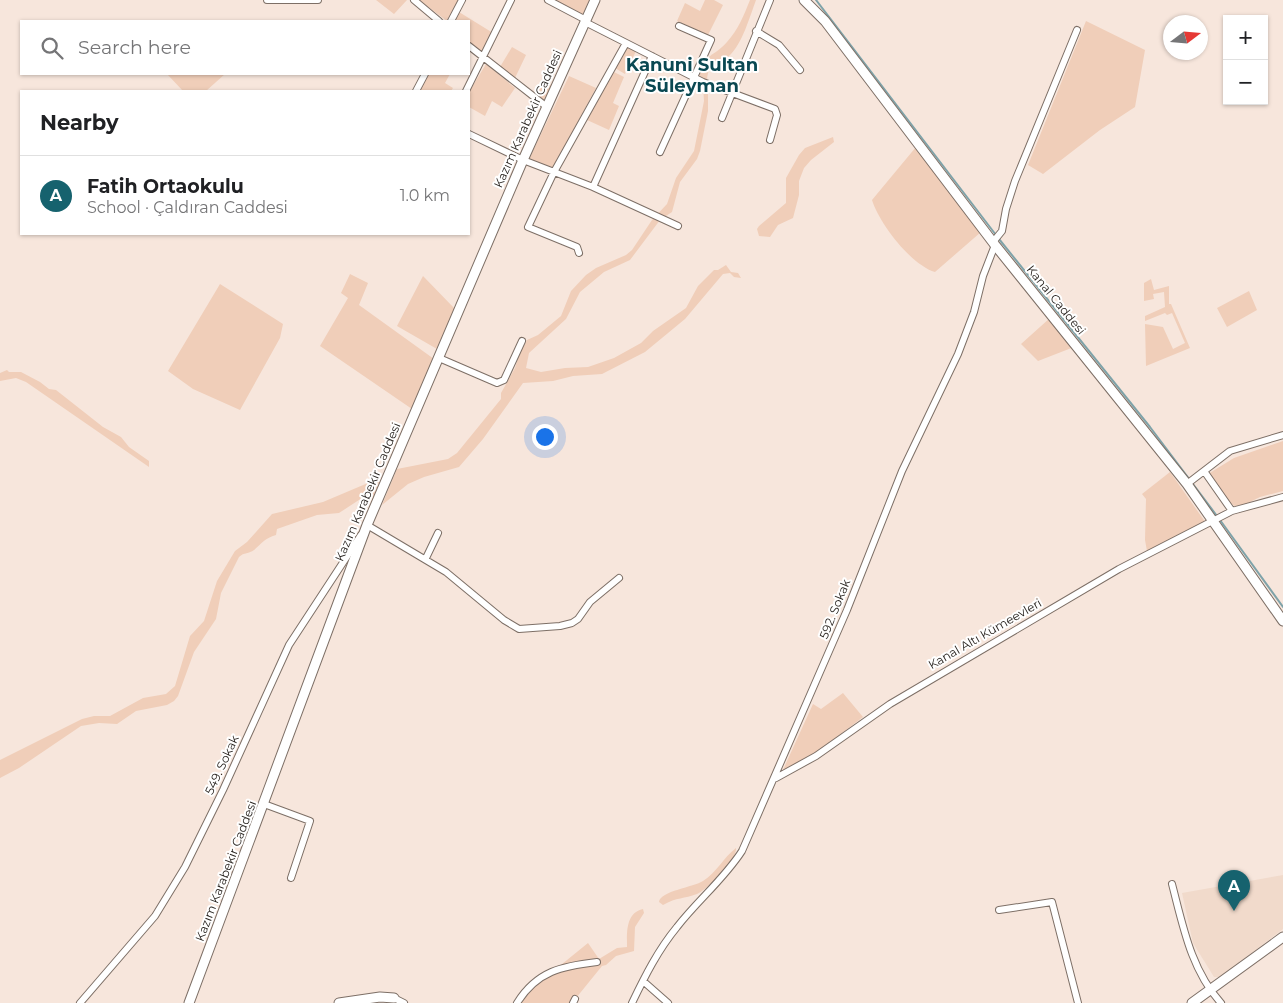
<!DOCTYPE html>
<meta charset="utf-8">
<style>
body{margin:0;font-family:Montserrat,sans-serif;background:#f6f6f6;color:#202124}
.controls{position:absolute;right:15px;top:15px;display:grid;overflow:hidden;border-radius:0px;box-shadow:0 1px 4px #0004}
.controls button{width:45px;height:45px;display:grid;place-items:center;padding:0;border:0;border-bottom:1px solid #e0e0e0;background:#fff;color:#202124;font:25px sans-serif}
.compass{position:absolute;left:1163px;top:15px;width:45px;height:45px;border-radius:50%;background:#fff;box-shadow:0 1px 4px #0004;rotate:74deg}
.you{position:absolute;left:544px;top:436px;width:18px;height:18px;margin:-12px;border:4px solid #fff;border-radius:50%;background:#1a73e8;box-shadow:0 0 0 8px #1a73e833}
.badge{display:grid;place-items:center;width:32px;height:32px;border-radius:50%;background:#16626e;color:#fff;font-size:16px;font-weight:700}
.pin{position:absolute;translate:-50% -41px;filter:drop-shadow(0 1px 2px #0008)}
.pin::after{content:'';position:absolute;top:26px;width:18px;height:15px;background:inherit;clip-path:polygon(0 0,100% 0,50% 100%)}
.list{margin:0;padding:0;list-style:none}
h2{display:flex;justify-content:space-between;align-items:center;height:65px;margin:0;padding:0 20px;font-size:21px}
h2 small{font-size:16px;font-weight:400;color:#757577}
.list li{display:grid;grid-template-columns:32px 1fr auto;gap:15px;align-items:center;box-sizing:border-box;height:80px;padding:0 20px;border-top:1px solid #e0e0e0}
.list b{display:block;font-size:19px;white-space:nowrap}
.list p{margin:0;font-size:16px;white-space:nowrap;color:#757577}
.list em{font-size:16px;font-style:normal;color:#757577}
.icon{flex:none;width:28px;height:28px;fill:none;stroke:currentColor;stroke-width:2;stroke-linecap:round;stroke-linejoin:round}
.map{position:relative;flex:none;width:1283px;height:1003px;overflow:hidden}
.search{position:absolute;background:#fff;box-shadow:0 1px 4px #0004;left:20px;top:20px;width:450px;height:55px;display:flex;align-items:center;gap:12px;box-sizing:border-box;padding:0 18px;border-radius:0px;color:#757577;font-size:19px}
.panel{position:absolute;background:#fff;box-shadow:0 1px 4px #0004;left:20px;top:90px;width:450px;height:145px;border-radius:0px}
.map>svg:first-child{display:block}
.built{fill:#f1dacb}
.green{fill:#f0ceb9}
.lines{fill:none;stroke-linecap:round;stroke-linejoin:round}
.stream{stroke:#7fa3a9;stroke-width:2}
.minor-casing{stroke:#7d6f66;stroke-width:8}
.tertiary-casing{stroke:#7d6f66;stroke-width:11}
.minor{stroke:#fff;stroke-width:6}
.tertiary{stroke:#fff;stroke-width:9}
.labels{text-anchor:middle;stroke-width:4;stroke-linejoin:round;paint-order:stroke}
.street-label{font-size:12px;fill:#28231f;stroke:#fff}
.district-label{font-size:18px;font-weight:bold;fill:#0a4852;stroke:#fff}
</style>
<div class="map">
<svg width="1283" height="1003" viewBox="0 0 1283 1003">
<rect width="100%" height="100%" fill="#f7e6dc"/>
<!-- built -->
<path class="built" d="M1283,875V929L1220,977H1214L1193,943L1182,893Z"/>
<!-- green -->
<path class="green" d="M376,0H407L394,14Z
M419,0H458L447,21Z
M552,0H590L583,16Z
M705,0H714L723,5L708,35L677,21L685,3L700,11Z
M750,0H756C750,16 742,45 729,56C717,66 709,60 707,80L698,77C705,52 713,58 727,42C738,30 744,15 750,0Z
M459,12L493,33L482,52L469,42V21H454Z
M1086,21L1145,50L1135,107L1100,130L1043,174L1028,165Z
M512,47L526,55L515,78L500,67Z
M629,47L636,51L625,74L615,68L624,51Z
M486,64L515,88L502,107L492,101L485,116L469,107V92Z
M614,72L624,77L613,103L619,106L609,130L587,120Z
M167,74H225L206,91H183Z
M428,74H450L445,83L453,88L451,91H419Z
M569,76L596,88L552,170L529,159Z
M541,81L552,85L545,102L534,94Z
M703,84L708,85V111L700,151L697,159L680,182L672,212L660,220L630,260L604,272L580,292L566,319L529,353L526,368L541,372L565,368L588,367L614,358L641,343L653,331L686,308L698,286L714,270H718L726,265L731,272L738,273L741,278L734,277L730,273L723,274L685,319L645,352L602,374L573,376L553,381L523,383L483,439L459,467L424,477L408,484L382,505L397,469L448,459L457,453L501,399V393L515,368L519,355L527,340L538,335L561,316L571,291L586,275L596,268L626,255L632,250L652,220L667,204L676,178L694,151L704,101Z
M833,137L834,142L811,160L804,168L799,181V195L793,218L778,225L770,237L759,236L757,229L759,226L786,203V178L799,155L805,148Z
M916,147L981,232L935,272C911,265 879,223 872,200Z
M350,274L368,283L359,305L434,359L412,409L320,346L348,298L341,293Z
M423,276L455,309L437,349L397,326Z
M1151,279L1154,290L1169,286V304H1171L1190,348L1146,366L1145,324L1163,327L1173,349L1185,343L1172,313L1167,315L1165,313L1145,321V316L1165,307L1164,292L1153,294L1154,299L1144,301V283Z
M220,284L283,324L280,338L240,410L193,389L168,371Z
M1249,291L1257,310L1227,327L1217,308Z
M1050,318L1074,347L1038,361L1021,344Z
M7,370L9,372H21L40,382L49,389L56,390L103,427L121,437L129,447L149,461V467L26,382L16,378L0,381V373Z
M1283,441V491L1260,497L1238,508L1230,503L1208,474L1234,458Z
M1170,472L1206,523L1147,551L1145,540L1146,499L1142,494Z
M375,480L380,482L372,501L362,498L339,513L317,515L277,529L276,535C265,538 262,543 254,550C249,554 244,552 239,557L221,593L216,619L194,652L178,696L174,701L167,705L136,711L117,724L99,723L81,726L19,768L0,778V760L82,719L94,716H110L143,698L166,694L175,686L190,636L204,621L217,581L235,551L247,542L272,514L323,502Z
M843,693L863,717L807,760L782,772L813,704L821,709Z
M736,848C738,858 707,890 697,894C684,899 677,897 663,905L659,902C660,891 694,887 703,881C717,872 723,858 736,848Z
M643,909L644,913L635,927L634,951L616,956L606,965L602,966L572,1003H521L535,986L588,943L599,959L617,948L627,947C627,934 625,913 643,909Z"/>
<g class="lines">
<!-- stream -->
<path class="stream" d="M816,0L996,235
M999,239L1150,427L1217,516
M1220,520L1283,607"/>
<defs>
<path id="minor" d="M267,0H318
M414,0L439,21
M548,0L586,20
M451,21L462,0
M585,22L703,82L775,109L777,115L770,140
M756,31L779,45L800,70
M469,46L547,107
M416,91L425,74
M466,91L511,0
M722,118L770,0
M469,134L523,160L593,187L678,226
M660,152L711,40L679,26
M593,187L652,56
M993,242L1002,231L1006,209L1015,181L1077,30
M579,253L577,247L528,227L554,172L626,43
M439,358L497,383L504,380L522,341
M1204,471L1232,511
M1187,484L1230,451L1283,435
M366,526L367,525L446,572L504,620L519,629L560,626L572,623L578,619L590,602L619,578
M426,558L438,533
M776,778L816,756L890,704L1119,569L1232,511L1283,497
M264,804L310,821L291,878
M1172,884C1183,926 1191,970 1221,1003
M999,910L1052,902L1078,1003
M643,981L668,1003
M394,998L404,1003
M80,1003L155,916L185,867L223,790L289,645L361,535
M517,1003C537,971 562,966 597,962
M573,1003L575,999
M632,1003C645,976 658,950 677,927C698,900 724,879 742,851L847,610L902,471L958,354L974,312L983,276L995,245"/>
<path id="tertiary" d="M804,0L825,21L995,245L1187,484L1283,621
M189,1003L367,525L523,160L595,0
M339,1003L380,997L394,998
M1192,1003L1283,937"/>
</defs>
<!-- minor casing -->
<use href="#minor" class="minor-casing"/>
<!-- tertiary casing -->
<use href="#tertiary" class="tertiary-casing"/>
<!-- minor -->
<use href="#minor" class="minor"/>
<!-- tertiary -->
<use href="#tertiary" class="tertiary"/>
</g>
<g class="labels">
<!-- street labels -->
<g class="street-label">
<text transform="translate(528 119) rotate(-66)" y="4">Kazım Karabekir Caddesi</text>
<text transform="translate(1056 300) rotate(51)" y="4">Kanal Caddesi</text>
<text transform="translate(368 492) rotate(-67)" y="4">Kazım Karabekir Caddesi</text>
<text transform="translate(835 609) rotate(-68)" y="4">592. Sokak</text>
<text transform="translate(985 634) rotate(-30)" y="4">Kanal Altı Kümeevleri</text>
<text transform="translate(222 765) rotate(-65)" y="4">549. Sokak</text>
<text transform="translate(226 871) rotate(-69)" y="4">Kazım Karabekir Caddesi</text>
</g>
<!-- district labels -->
<g class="district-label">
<text x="692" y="71">Kanuni Sultan<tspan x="692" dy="21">Süleyman</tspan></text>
</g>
</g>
</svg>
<div class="controls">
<button>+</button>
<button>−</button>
</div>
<svg class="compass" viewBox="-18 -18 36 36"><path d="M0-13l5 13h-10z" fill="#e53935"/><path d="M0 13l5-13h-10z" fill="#757577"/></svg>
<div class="you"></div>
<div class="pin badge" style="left:1234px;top:911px">A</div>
<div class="search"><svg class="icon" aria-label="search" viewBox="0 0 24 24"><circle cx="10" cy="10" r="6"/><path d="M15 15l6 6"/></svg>Search here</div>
<section class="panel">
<h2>Nearby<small></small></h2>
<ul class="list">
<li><span class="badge">A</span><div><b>Fatih Ortaokulu</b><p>School · Çaldıran Caddesi</p></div><em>1.0 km</em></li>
</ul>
</section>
</div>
